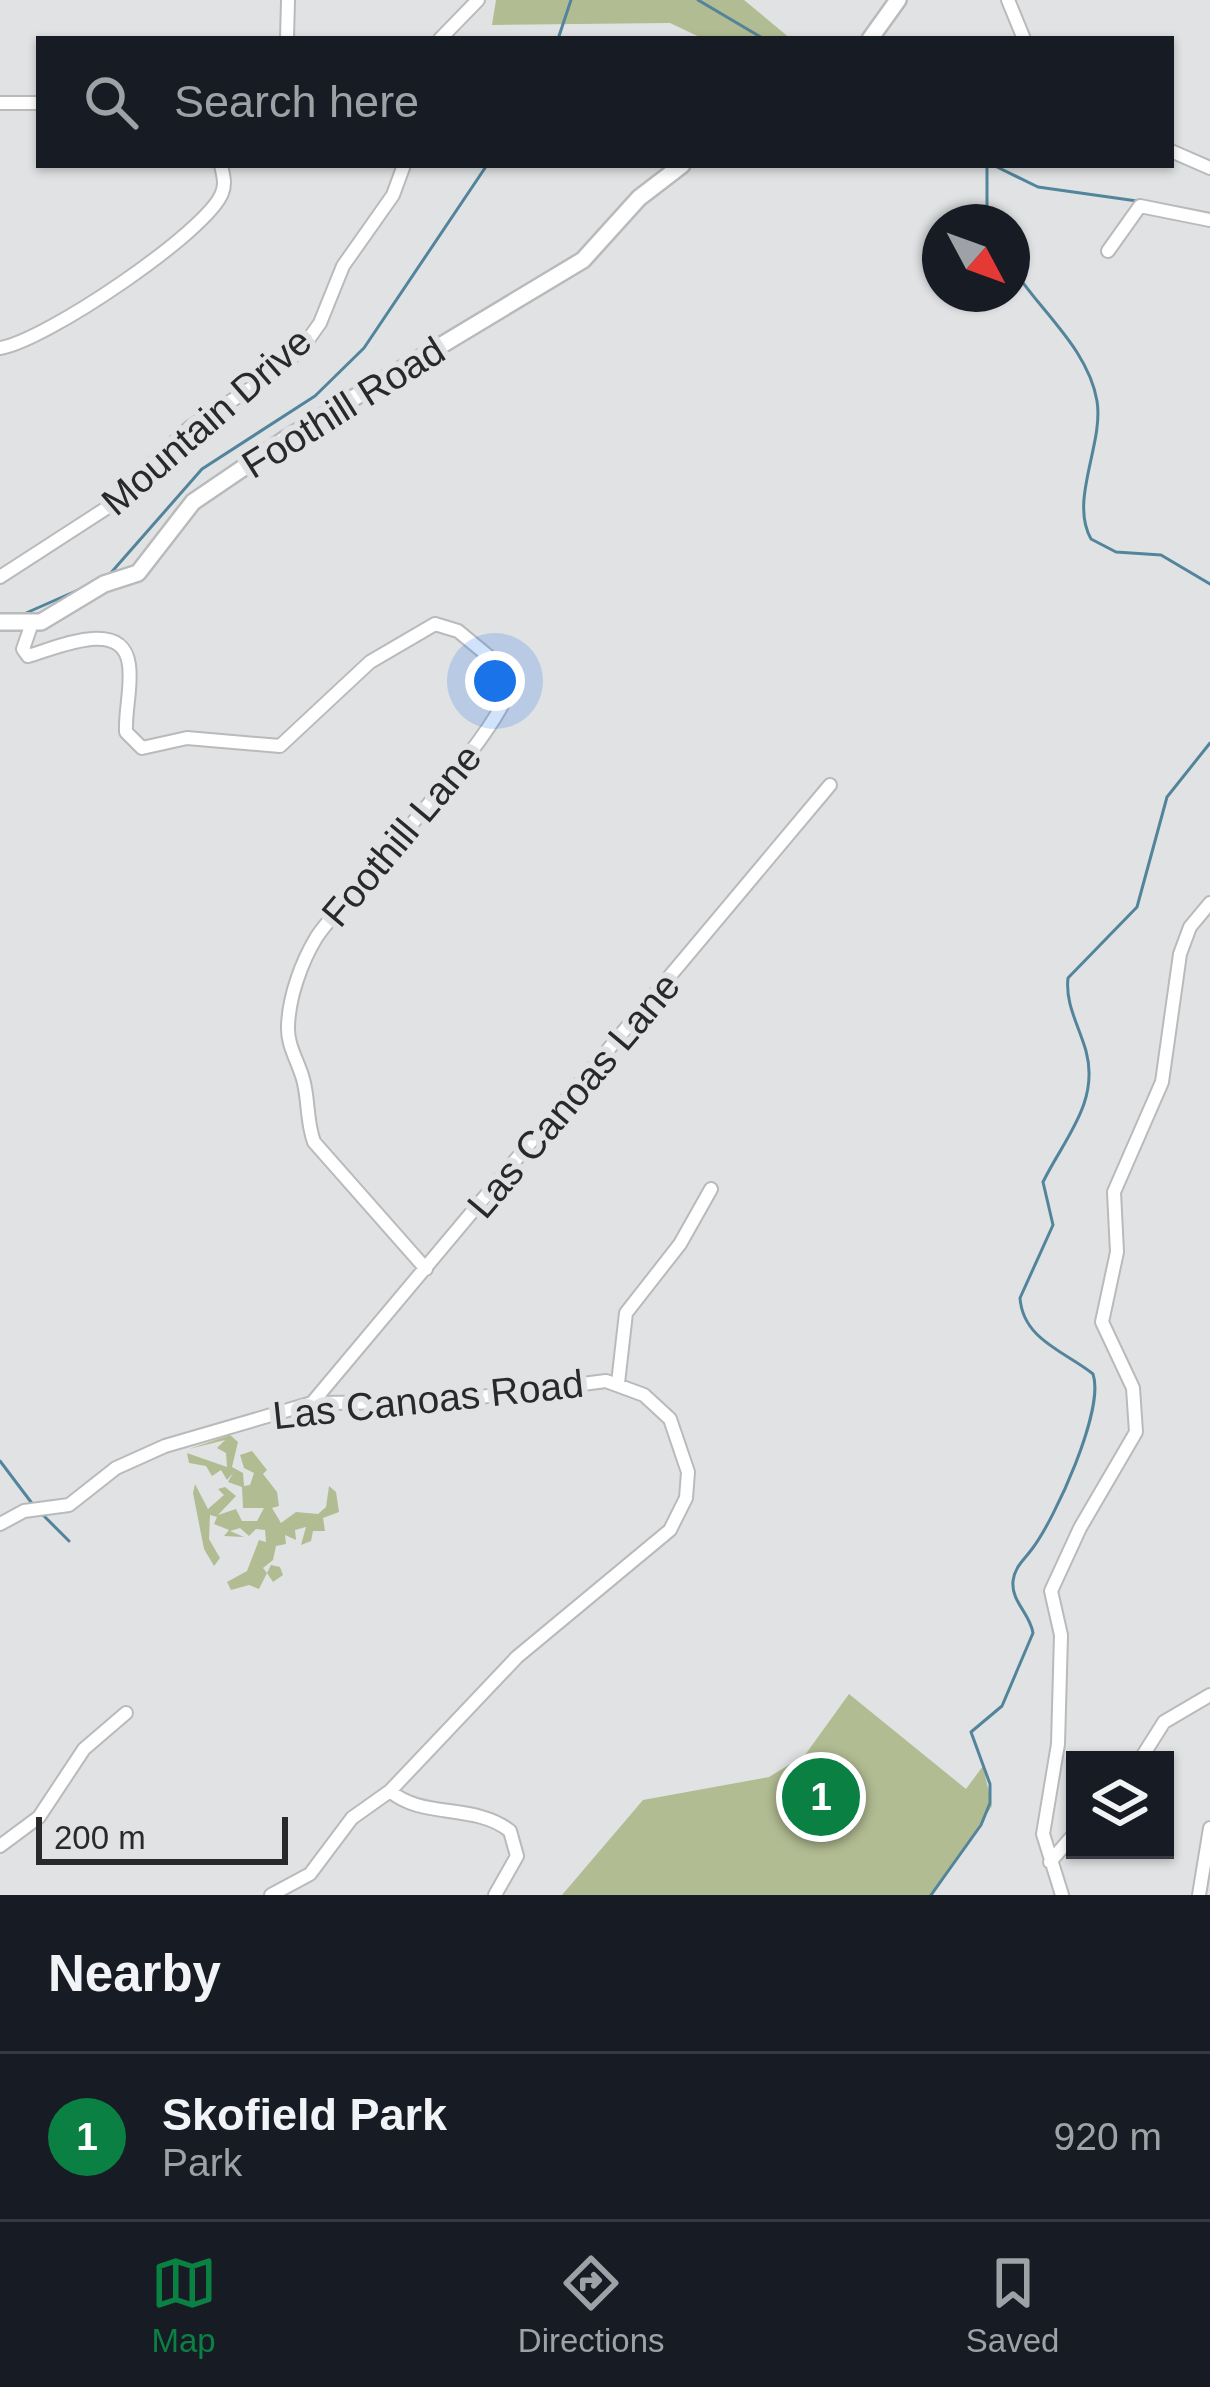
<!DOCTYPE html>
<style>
body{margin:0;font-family:Helvetica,sans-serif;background:#242831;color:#f1f3f6}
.controls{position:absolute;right:36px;bottom:36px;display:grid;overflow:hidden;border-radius:0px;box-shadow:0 3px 9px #0004}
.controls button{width:108px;height:108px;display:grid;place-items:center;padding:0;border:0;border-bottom:3px solid #363941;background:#171b24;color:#f1f3f6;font:60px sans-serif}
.compass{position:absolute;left:922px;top:204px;width:108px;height:108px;border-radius:50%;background:#171b24;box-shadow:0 3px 9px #0004;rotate:131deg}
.scale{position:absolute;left:36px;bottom:30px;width:252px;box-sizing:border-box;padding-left:12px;border:6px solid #29292a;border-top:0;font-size:33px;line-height:42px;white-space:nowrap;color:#29292a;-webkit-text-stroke:9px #e1e2e4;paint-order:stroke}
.you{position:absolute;left:495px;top:681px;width:42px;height:42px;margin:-30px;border:9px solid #fff;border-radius:50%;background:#1a73e8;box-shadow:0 0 0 18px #1a73e833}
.badge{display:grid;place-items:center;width:78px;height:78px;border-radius:50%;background:#0b8043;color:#fff;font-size:39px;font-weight:700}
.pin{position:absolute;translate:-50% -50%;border:6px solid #fff;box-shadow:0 3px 12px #0006}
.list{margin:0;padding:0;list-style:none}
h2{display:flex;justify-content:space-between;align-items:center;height:156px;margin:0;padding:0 48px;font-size:51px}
h2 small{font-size:39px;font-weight:400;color:#9ea1a6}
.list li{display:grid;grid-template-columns:78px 1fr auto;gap:36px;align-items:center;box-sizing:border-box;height:168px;padding:0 48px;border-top:3px solid #363941}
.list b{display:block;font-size:45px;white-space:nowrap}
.list p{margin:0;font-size:39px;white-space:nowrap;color:#9ea1a6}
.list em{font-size:39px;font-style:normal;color:#9ea1a6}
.icon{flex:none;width:66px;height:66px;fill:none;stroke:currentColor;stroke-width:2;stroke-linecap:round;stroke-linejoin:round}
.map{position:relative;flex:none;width:1210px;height:1895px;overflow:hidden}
.search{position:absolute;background:#171b24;box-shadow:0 3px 9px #0004;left:36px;right:36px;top:36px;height:132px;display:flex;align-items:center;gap:30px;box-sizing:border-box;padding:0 42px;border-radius:0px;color:#9ea1a6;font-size:45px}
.sheet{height:324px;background:#171b24}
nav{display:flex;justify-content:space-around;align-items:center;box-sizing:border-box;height:168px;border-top:3px solid #363941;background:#171b24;font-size:33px;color:#9ea1a6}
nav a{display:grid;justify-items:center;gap:6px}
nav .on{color:#0b8043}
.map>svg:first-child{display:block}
.green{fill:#b2bc92}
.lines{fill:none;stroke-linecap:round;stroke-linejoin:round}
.stream{stroke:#52859b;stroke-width:3}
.minor-casing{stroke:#b9babc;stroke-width:16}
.major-casing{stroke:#b9babc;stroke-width:20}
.minor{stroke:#fff;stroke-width:12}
.major{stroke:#fff;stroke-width:15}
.labels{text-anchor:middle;stroke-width:12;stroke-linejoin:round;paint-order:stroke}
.street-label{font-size:39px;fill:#29292a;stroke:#e1e2e4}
</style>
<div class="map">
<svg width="1210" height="1895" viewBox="0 0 1210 1895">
<rect width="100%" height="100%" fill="#e1e2e4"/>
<!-- green -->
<path class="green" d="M496,0H744L791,39H704L670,23L492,25Z
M230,1435L238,1442L232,1467L243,1473L244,1486L250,1485L254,1473L244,1468L240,1455L252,1451L267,1470L263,1474L277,1492L279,1506L272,1508L281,1523L296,1512L318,1514L326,1507L329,1486L336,1492L339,1512L323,1518L325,1531H313L311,1541L301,1545L306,1527L295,1530L296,1540L285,1535L286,1544L276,1546L273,1560L263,1568L267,1573L271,1565L280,1567L283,1575L273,1582L267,1573L259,1589L249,1585L231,1590L227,1582L247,1571L259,1540L266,1542L265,1530L256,1529L249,1536L240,1528L230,1531L244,1537L224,1536L229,1530L214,1524L217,1517L210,1515L209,1539L220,1558L214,1566L204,1549L193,1493L195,1484L208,1509L224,1495L218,1489L225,1487L236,1496L218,1515L236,1509L242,1521H257L264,1508H243L242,1487L228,1482L233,1473L227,1480L221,1470L212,1476L206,1466L189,1463L187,1453L227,1467L226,1453L217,1448L225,1440L189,1449Z
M849,1694L966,1789L983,1766L992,1806L933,1895H562L643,1800L769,1777L805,1755Z"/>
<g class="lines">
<!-- stream -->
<path class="stream" d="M698,0L764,39
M558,39L571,0
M993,165L1038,187L1137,201
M987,222V165
M1012,267C1039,310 1088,348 1097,401C1104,444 1069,500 1091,539L1116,552L1161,555L1210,584
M109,575L202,469L315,396L364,348L487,165
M17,617L85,587
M0,1461L34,1506
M41,1513L69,1541
M931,1895L981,1825L990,1803V1784L971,1732L1002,1706L1033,1633C1030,1613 1011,1602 1013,1581C1015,1566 1024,1560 1032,1549C1055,1519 1105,1409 1093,1374C1066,1352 1023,1340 1020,1298L1053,1225L1043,1182C1064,1139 1100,1102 1086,1051C1079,1026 1065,1004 1068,978L1137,907L1167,797L1210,743"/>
<defs>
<path id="minor" d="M1008,0L1024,39
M287,39L288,0
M440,39L478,0
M0,103H39
M1171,151L1210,168
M1108,251L1140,206L1210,220
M0,348C44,342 208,231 222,193C226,183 223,175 221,165
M0,577L105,509L190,427L272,375L303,347L320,323L343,266L393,195L404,165
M32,623L23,649L28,656C54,649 123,616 129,665C132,687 125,710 126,732L142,748L187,738L280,746L370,662L435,624L458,631L510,674C525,712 344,894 316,938C301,963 289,997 288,1026C287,1045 298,1061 303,1079C309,1100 306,1120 314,1142L426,1269
M618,1383L626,1313L680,1244L711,1189
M312,1403L830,785
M0,1524L24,1511L69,1505L116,1468L165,1446L312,1403L441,1402L606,1381L644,1395L670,1419L688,1472L686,1498L670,1530L517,1657L390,1791L352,1818L310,1874L271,1895
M1140,1760L1164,1722L1210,1695
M390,1791C422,1819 475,1803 510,1831L517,1856L495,1895
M0,1846L39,1817L84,1749L126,1713
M1050,1862L1075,1833
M1062,1895L1043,1834L1058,1744L1061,1635L1051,1591L1080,1528L1136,1432L1133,1388L1102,1322L1117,1252L1114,1192L1162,1082L1180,954L1190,927L1210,903
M1199,1895L1210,1828"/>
<path id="major" d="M870,39L898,0
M0,622H41L104,584L138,573L193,502L287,438L583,260L639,198L682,165"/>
</defs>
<!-- minor casing -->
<use href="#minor" class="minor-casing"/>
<!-- major casing -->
<use href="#major" class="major-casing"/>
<!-- minor -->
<use href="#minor" class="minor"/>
<!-- major -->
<use href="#major" class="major"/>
</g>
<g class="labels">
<!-- street labels -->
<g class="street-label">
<text transform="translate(343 407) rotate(-32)" y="14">Foothill Road</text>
<text transform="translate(206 421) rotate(-41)" y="14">Mountain Drive</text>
<text transform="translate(401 835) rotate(-50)" y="14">Foothill Lane</text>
<text transform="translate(573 1095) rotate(-50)" y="14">Las Canoas Lane</text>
<text transform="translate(428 1399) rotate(-6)" y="14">Las Canoas Road</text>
</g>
</g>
</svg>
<div class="controls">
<button><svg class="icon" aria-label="layers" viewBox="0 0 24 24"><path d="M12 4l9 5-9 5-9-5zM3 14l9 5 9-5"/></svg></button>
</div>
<svg class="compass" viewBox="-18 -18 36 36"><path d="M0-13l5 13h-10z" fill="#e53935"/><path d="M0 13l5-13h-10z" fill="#9ea1a6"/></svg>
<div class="scale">200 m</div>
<div class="you"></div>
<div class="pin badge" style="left:821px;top:1797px">1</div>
<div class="search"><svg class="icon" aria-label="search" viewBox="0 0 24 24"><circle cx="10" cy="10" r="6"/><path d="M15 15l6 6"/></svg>Search here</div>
</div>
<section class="sheet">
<h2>Nearby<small></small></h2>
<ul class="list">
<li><span class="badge">1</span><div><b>Skofield Park</b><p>Park</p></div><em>920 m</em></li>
</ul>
</section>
<nav>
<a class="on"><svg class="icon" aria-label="map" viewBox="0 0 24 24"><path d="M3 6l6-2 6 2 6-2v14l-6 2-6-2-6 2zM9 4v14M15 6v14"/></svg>Map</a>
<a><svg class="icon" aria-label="directions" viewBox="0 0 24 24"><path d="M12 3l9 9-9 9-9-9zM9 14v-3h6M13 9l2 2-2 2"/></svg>Directions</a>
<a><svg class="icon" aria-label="saved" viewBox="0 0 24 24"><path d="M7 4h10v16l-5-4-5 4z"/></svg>Saved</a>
</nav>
